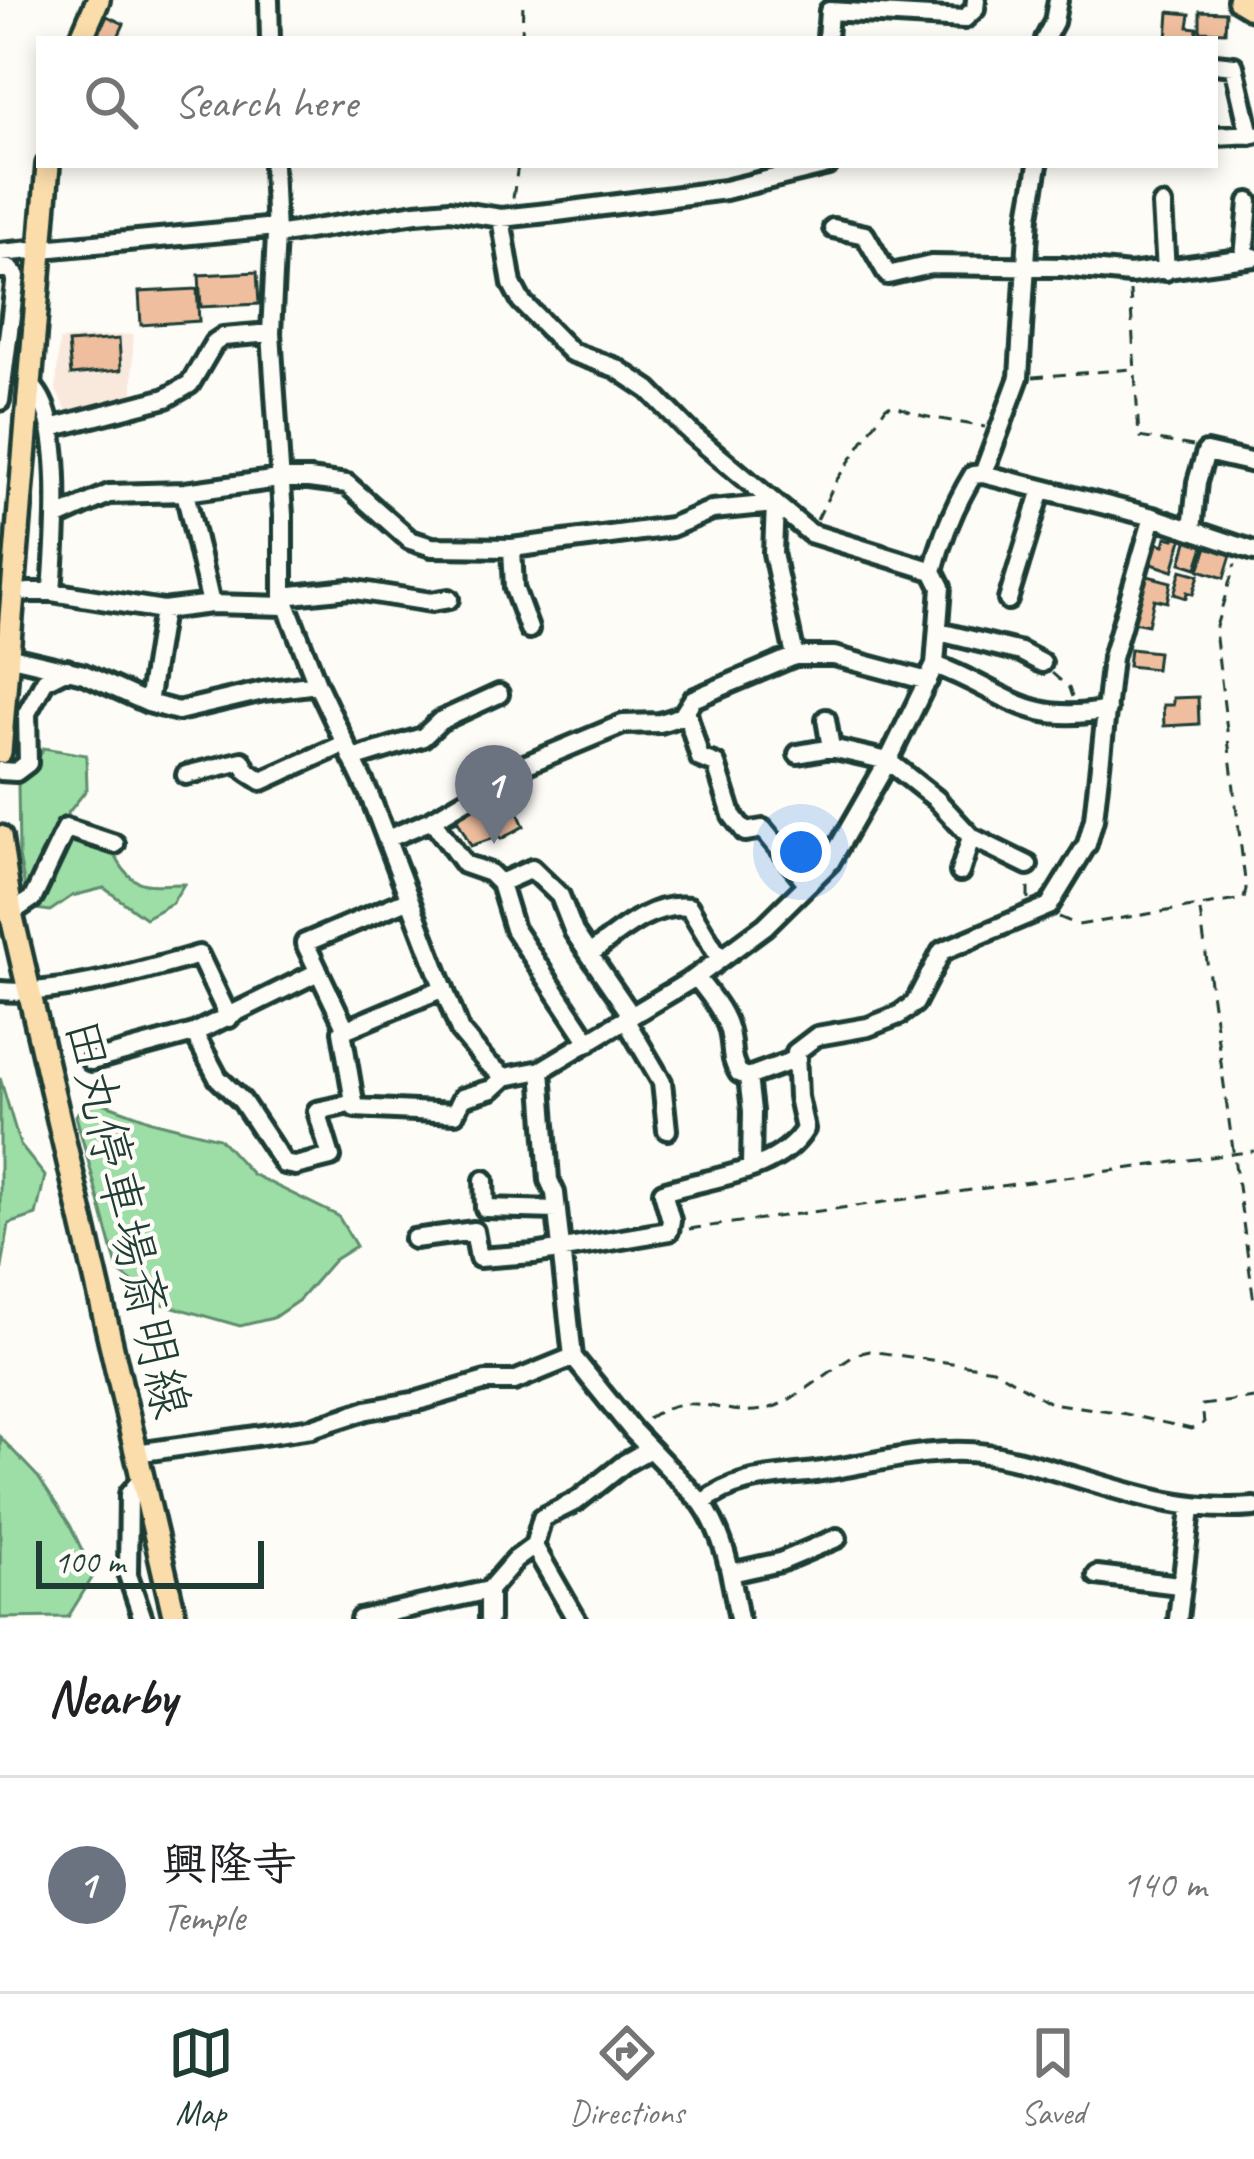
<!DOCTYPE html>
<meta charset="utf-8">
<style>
body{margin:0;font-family:Caveat,"Klee One",sans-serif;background:#f6f6f6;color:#202124}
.scale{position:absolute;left:36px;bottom:30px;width:228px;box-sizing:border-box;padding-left:12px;border:6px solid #1f3d34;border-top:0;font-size:33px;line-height:42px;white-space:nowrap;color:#1f3d34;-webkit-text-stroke:9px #fdfcf7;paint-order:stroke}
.you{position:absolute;left:801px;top:852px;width:42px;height:42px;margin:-30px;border:9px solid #fff;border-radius:50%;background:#1a73e8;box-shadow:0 0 0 18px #1a73e833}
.badge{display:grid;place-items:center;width:78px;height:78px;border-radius:50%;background:#1f3d34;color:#fff;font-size:39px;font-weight:700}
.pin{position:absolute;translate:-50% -99px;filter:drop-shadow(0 3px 6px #0008)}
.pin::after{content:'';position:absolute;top:63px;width:42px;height:36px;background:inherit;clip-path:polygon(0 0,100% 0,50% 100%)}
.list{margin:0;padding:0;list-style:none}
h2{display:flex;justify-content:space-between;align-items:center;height:156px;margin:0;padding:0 48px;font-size:51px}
h2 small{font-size:39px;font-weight:400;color:#757577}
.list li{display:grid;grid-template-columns:78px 1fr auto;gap:36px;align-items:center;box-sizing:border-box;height:216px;padding:0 48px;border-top:3px solid #e0e0e0}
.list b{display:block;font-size:45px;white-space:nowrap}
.list p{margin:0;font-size:39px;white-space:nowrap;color:#757577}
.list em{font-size:39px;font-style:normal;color:#757577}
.icon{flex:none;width:66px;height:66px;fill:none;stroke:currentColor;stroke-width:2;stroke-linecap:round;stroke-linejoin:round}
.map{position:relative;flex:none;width:1254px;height:1619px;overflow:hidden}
.search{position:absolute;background:#fff;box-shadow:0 6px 18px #0003;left:36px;right:36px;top:36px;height:132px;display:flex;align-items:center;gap:30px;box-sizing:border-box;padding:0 42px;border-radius:0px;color:#757577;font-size:45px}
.sheet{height:372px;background:#fff}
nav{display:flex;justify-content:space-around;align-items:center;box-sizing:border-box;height:168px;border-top:3px solid #e0e0e0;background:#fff;font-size:33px;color:#757577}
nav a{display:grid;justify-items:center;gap:6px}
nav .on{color:#1f3d34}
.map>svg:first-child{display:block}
.built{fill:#f9e9dd}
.green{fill:#9ddda6;stroke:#5e8d6d;stroke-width:3}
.building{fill:#efbe9f;stroke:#1f3d34;stroke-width:3}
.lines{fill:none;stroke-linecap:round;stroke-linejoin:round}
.minor-casing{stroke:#1f3d34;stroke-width:26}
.major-casing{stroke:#1f3d34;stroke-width:30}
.path{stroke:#1f3d34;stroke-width:3;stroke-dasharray:12 9;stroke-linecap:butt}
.minor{stroke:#fdfcf7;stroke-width:16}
.major{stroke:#fbddab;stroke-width:21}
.labels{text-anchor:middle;stroke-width:9;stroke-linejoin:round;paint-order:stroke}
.street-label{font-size:51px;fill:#1f3d34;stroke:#fdfcf7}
</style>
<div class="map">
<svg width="1254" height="1619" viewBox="0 0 1254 1619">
<rect width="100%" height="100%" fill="#fdfcf7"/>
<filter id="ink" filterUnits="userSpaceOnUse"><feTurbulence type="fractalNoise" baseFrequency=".00833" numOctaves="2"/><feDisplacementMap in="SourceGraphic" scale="24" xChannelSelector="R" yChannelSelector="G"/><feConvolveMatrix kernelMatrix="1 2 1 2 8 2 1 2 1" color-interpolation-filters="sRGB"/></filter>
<g filter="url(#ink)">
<!-- built -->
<path class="built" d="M133,334V412L72,420L56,391L59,340Z"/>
<!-- green -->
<path class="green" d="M43,748L86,755L87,789L61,822L26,893L19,856L18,782L35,768Z
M68,839L114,853C133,892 146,884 184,884L172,903L145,918L104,888L72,896L50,911L36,909Z
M0,1078L20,1145L45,1176L36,1215L9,1224L0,1280Z
M92,1099L152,1121L219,1138L252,1174L338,1216L356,1246L334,1260L299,1300L273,1318L240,1326L159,1303L118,1271L76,1116L84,1102Z
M0,1437L38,1477L70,1525L94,1575L68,1617L0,1618Z"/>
<!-- building -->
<path class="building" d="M1200,11L1226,12L1225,32L1200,31Z
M1169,12L1190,14L1188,27L1197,28L1196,39H1167Z
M107,16L124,24L117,39H96Z
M257,272L259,304L201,307L199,275Z
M197,289L199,321L141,325L139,292Z
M119,339L121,370L71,375L68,343Z
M1176,534L1183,536L1173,571L1146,562L1152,541L1164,545L1166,537L1174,539Z
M1188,538L1205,543L1197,568L1181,563Z
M1208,544L1232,552L1224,578L1199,570Z
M1181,570L1199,575L1193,594L1187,592L1186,598L1174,594Z
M1144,575L1171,582L1167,602L1154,599L1148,625L1133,622Z
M1130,649L1158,652L1156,669L1128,666Z
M1198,697L1199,724L1164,726L1163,705H1173V698Z
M506,786L524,826L501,839L499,836L471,846L458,821L452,823L449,814Z"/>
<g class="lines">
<defs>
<path id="minor" d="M269,0L270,39
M827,39L829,11L964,19L975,9L976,0
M1045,39L1054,22L1058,0
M1215,64L1234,66L1250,135
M1215,136L1254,134
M273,165L276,235L271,333L283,515V596L317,684L370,796L460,1031L487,1063L505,1077L541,1070L696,977L765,926L830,862L888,761L935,665L941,587L933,571C942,536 954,506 973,475L983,474L1019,377L1029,216L1038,165
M1162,205L1166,271
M501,218L512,284L521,301L571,352L616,368L649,390L691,433L810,533L933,571
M833,228L865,235L888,275L931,265L1062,267L1130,274L1254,257
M276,235L416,213L450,210L501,218L557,212L725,190L828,165
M0,253L276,227
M1244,258L1249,202
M0,269H10L16,276L0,401
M28,384C68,408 55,548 52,592L163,610L211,604L285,606
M51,428L166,398L190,384L214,343L223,337L271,333
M983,474L1153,517L1254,551
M185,492L211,604
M775,504L773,553L795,656
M58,517L109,494L185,492L279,479H309L347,484L410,540L432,547L512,548L671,527L712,510L775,504
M1192,530L1197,482L1206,452L1254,463
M512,548L514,588L529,629
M28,592H52
M283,596L349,589L431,602L449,599
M1008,600L1042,489
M163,610L148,703L178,711L263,691L317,684
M939,632L1021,652L1042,663
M7,656L84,674L148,703
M935,665C1004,690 1026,727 1107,710
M686,710L700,758L716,764L732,815L745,832L763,829L807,883
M826,719L831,748L888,761L936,799L971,837L1028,865
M798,754L831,748
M352,759L423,737L440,721L499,694
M0,771L16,772L28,763L27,713L45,680L67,669
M186,775L242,761L247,771L262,781L344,744
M432,820L464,864L490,873L500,883L514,929L589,1042
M387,839L432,820L527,764L623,724L660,723L682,716L693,699L795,656H834L928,681
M960,872L971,837
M500,883L532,869L560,896L574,932L631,1015
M11,913L33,898L66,828L115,844
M591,953C619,932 652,902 689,907L720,959
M696,977C709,994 727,1014 730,1036C733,1051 730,1059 739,1073L748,1077L797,1059
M444,988L342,1031L355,1108L455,1113L462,1098L492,1089L505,1077
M0,991C57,996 144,971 199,955L229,1018
M625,1019L662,1082L667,1130
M346,1029L305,943L407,900
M194,1033L218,1078L242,1101L284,1164L295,1166L331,1157L317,1111L354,1103
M91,1061L194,1033L318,972
M541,1070L549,1180L555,1193L573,1357L633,1431L702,1503C727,1539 731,1577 739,1619
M748,1077L752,1111L751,1167
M484,1180L485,1208L557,1210
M414,1239L474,1231L479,1258L534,1254L669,1231L671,1220L663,1192C708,1177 778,1174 805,1129L798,1097L796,1052L817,1036L868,1027L899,1015L915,1003L942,951L1049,906L1087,844L1094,819L1112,658L1153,517
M136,1453L312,1428L367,1410L418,1401L486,1381H514L573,1357
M142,1479L129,1494L128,1575L143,1619
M702,1503C737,1476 774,1477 815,1472C870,1465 932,1445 987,1454C1080,1470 1156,1516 1254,1507
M731,1573L780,1562L837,1538
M1097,1575L1179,1585
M360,1619L489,1590
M489,1619V1590L515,1560L534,1546
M576,1619L534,1546L542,1518L578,1500L625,1463L650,1449
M1178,1619L1191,1509"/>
<path id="major" d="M1239,0L1254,9
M81,39L98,0
M0,752L48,165
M0,837L11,913L175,1619"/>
</defs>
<!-- minor casing -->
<use href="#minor" class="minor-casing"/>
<!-- major casing -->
<use href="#major" class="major-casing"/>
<!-- path -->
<path class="path" d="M522,39L523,0
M513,198L518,165
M1130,291L1139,437L1193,446
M1033,377L1131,369
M817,520L836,481L886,407L893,405L923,416L985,427
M1052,673L1069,688L1072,697
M1028,899V878
M1200,911L1254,1302
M1059,917L1078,925L1244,899L1246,889L1215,630L1235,564
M689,1229L1254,1151
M648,1419C693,1383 728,1425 776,1406C804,1394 830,1370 857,1354L870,1351L993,1369L1050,1403L1117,1412L1191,1429L1204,1423L1202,1405L1254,1398"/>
<!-- minor -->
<use href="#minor" class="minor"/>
<!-- major -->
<use href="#major" class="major"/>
</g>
</g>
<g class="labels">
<!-- street labels -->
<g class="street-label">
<text transform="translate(128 1218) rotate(77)" y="18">田丸停車場斎明線</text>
</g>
</g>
</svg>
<div class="scale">100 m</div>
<div class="you"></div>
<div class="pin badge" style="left:494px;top:844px;background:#6b7280">1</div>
<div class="search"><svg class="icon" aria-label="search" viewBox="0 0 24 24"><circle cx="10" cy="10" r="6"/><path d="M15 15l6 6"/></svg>Search here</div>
</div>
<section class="sheet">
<h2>Nearby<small></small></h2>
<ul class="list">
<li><span class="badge" style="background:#6b7280">1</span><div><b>興隆寺</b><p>Temple</p></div><em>140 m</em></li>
</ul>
</section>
<nav>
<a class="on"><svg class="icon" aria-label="map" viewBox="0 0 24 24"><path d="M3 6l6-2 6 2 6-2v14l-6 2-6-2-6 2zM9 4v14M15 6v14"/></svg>Map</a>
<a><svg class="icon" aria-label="directions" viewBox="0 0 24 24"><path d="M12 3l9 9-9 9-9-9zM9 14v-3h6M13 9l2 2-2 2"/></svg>Directions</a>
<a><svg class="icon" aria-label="saved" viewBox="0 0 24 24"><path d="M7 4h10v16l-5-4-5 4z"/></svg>Saved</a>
</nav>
